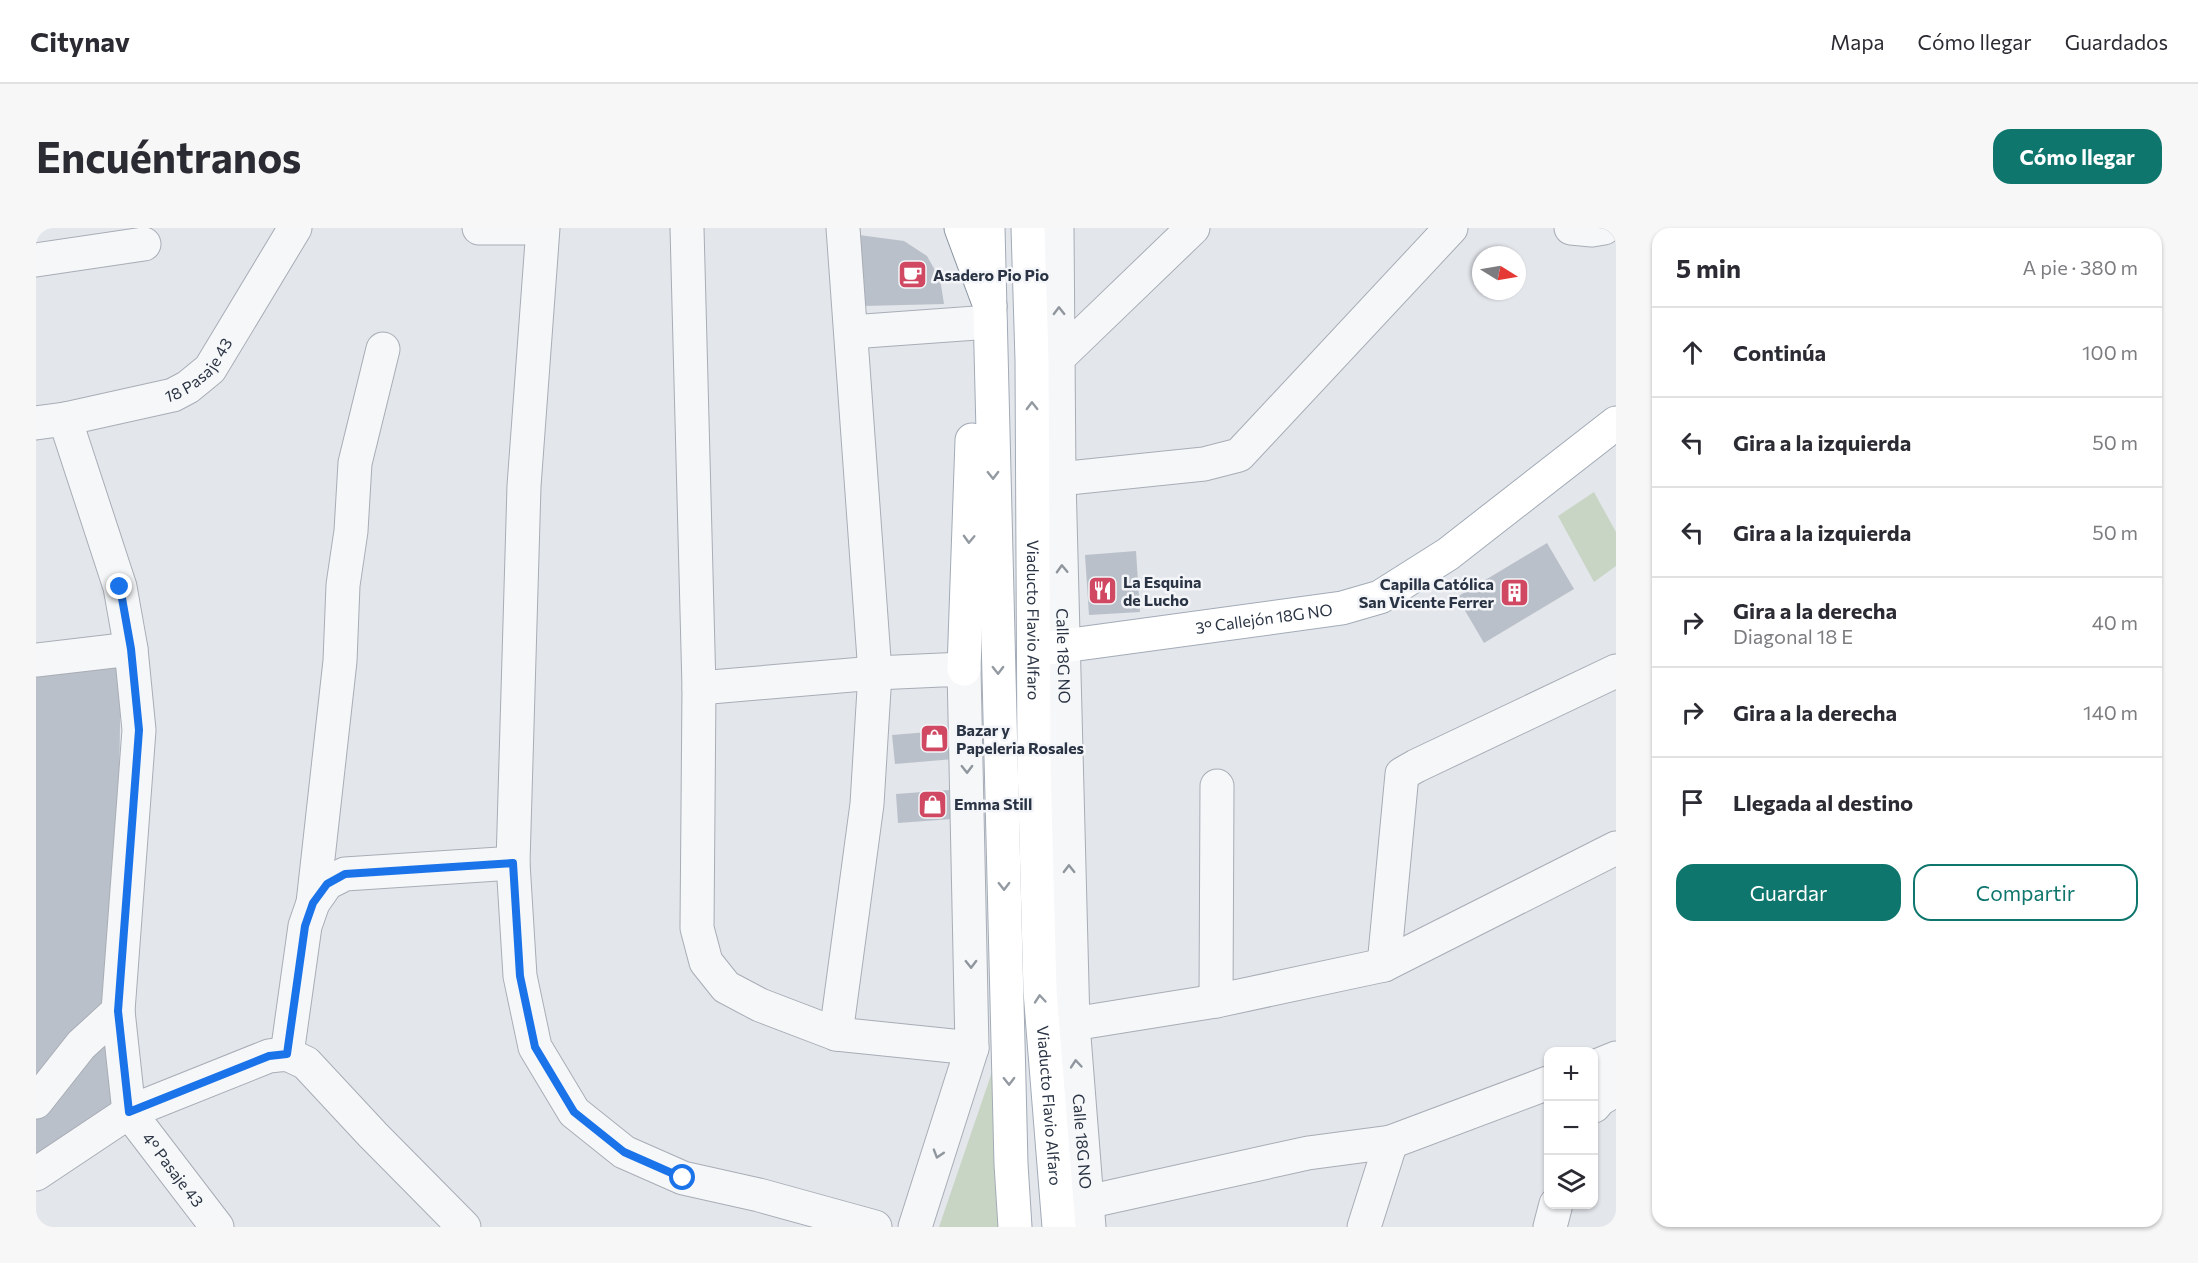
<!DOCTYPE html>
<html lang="es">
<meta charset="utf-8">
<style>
body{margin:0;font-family:Commissioner,sans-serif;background:#f7f7f7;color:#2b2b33}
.controls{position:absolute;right:18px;bottom:18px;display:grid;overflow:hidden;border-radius:12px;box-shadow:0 2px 4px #0004}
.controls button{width:54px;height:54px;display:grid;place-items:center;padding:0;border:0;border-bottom:2px solid #e1e1e2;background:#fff;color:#2b2b33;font:30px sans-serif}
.compass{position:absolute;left:1436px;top:18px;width:54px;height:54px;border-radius:50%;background:#fff;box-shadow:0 2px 4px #0004;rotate:101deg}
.stop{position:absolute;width:18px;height:18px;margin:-14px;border:4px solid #1a73e8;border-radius:50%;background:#fff}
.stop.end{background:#1a73e8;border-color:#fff;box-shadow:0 2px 6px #0008}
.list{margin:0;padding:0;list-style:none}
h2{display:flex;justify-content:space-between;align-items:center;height:78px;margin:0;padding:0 24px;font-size:26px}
h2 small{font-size:20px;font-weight:400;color:#7c7c81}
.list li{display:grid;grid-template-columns:39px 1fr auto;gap:18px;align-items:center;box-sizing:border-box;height:90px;padding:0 24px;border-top:2px solid #e1e1e2}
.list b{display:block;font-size:22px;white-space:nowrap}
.list p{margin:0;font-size:20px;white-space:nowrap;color:#7c7c81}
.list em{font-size:20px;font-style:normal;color:#7c7c81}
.actions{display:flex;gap:12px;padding:18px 24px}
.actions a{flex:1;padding:14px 0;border:2px solid #0f766e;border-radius:18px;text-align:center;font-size:21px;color:#0f766e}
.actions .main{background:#0f766e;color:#fff}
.icon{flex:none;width:33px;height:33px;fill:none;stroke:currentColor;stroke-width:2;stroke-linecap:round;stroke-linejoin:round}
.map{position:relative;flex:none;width:1580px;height:999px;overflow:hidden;border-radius:18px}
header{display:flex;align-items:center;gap:36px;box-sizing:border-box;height:84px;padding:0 30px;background:#fff;border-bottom:2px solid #e1e1e2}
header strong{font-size:28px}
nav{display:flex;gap:33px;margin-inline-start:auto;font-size:21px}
.intro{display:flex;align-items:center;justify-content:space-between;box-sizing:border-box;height:144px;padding:0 36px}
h1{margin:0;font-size:42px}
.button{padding:15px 27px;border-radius:18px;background:#0f766e;color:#fff;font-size:21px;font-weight:700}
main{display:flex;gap:36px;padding:0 36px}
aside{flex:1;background:#fff;border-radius:18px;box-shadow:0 2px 4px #0004}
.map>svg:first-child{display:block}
.green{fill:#c9d5c4}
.building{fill:#bac0c9}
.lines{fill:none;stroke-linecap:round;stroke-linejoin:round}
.minor-casing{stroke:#a8adb6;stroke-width:35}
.major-casing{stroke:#a2abb7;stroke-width:35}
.highway-casing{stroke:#8a94a2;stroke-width:35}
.minor{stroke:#f6f7f9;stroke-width:33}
.major{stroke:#fff;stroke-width:33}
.highway{stroke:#fff;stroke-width:33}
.oneway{stroke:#90969e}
.oneway2{stroke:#949aa2}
.route{stroke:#1a73e8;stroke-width:8}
.labels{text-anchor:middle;stroke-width:5;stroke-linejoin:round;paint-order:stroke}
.poi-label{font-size:16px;font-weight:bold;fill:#2a3444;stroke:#f3f5f8;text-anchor:start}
.street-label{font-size:16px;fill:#2a3444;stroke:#f3f5f8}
</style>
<header>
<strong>Citynav</strong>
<nav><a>Mapa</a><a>Cómo llegar</a><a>Guardados</a></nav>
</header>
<div class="intro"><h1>Encuéntranos</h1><a class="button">Cómo llegar</a></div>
<main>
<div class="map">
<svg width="1580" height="999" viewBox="0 0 1580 999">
<rect width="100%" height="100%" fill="#e3e6eb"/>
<!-- green -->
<path class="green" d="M1558,264L1580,304V338L1558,354L1522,288Z
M957,841L963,999H903Z"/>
<!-- building -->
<path class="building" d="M823,7L868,13L891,28L904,51L908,76L827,78Z
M1511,315L1538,361L1448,415L1421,369Z
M1100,323L1104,384L1053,387L1049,327Z
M85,436L78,878L0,928V448Z
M916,502L918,531L859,536L856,507Z
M913,562L916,591L862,595L860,566Z"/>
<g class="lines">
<defs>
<g id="minor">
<path d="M443,0H487"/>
<path d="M507,0L488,258L477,635L484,748L499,819L538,884L588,924L647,950L723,967L839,999"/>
<path d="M651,0L663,460L661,700L670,734L690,759L724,777L800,806L936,820"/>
<path id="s1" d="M1021,0L1023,251L1037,796L1053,999"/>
<path d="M1535,0L1556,2L1568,0"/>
<path d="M0,32L108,16"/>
<path d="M815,104L954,94"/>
<path d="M1023,129L1157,0"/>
<path id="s2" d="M29,191L84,359L95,421L103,502L82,783L93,884L181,999"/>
<path id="s3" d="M0,195L29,191L137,167L152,159L174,141L259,0"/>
<path d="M1023,251L1168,236L1203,227L1415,0"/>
<path d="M0,432L95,421"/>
<path d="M663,460L839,445L928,441L936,820L879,999"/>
<path d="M277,675L304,433L307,357L315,303L319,235L347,121"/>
<path d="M1348,737L1366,546L1380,538L1580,443"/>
<path d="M1180,773L1181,558"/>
<path d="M1037,796L1180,773L1348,737L1580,620"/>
<path d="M800,806L831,576L839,445L807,0"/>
<path d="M251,826L269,698L277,675L291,655L309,646L477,635"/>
<path d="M1558,839L1580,830"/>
<path d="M0,874L45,817L82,783"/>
<path d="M1558,878L1564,871L1580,862"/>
<path d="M0,946L93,884L233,828L251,826L270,835L337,907L428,999"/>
<path d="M1051,974L1272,925L1355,914L1512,855"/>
<path d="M1328,999L1355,914"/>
<path d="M1514,999L1520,976"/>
</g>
<g id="major">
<path d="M952,0L975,936L979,999"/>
<path id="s4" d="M992,0L996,132L998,534L1004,763L1023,999"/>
<path id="s5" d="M998,422L1306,380L1344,369L1412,326L1580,195"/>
<path d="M928,441L936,212"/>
</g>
<path id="highway" d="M925,0L954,78"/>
</defs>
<!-- minor casing -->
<use href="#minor" class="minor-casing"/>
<!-- major casing -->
<use href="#major" class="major-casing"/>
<!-- highway casing -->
<use href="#highway" class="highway-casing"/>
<!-- minor -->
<use href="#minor" class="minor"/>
<!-- major -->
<use href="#major" class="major"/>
<!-- highway -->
<use href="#highway" class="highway"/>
</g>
<!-- one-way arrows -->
<defs><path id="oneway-chevron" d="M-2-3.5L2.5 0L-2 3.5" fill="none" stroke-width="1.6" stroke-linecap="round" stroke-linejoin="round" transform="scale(1.5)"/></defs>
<g class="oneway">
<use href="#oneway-chevron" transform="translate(1023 83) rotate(-91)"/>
<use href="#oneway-chevron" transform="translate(1026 341) rotate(-92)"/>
<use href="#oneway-chevron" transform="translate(931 541) rotate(89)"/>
<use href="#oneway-chevron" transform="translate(1033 641) rotate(-91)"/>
<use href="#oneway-chevron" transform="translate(935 736) rotate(89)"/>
<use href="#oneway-chevron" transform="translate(1040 836) rotate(-95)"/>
<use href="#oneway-chevron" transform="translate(902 926) rotate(107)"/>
</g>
<g class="oneway2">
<use href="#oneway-chevron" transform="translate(996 178) rotate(-91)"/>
<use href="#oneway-chevron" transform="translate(957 247) rotate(89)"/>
<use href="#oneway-chevron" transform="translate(933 311) rotate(92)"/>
<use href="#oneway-chevron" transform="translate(962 442) rotate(89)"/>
<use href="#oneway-chevron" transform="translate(968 658) rotate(89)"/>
<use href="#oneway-chevron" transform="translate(1004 771) rotate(-95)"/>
<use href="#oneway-chevron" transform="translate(973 853) rotate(89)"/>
</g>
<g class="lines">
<!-- route -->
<path class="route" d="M84,359L95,421L103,502L82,783L93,884L233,828L251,826L269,698L277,675L291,656L309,646L477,635L484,748L499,819L538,884L588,924L647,950"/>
</g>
<!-- icons -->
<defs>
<symbol id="cafe-square" viewBox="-11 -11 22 22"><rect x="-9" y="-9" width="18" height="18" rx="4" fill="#d04862" stroke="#f3f5f8"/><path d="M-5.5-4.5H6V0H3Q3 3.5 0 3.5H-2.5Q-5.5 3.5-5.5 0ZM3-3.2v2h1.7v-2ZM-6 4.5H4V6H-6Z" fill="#fff"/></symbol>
<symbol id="restaurant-square" viewBox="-11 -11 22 22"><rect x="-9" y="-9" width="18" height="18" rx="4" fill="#d04862" stroke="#f3f5f8"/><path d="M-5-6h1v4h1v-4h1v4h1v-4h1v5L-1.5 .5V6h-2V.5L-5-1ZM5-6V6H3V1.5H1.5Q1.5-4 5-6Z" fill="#fff"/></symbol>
<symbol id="building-square" viewBox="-11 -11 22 22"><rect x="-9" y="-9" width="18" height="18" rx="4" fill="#d04862" stroke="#f3f5f8"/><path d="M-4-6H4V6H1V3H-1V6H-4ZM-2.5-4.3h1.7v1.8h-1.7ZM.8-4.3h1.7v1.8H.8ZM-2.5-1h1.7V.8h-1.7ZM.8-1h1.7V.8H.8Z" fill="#fff"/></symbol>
<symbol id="shop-square" viewBox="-11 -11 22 22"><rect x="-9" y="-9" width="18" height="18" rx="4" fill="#d04862" stroke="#f3f5f8"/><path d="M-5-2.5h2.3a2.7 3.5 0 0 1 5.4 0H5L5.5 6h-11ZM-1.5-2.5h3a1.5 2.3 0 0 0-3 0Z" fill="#fff"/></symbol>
</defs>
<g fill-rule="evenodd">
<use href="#cafe-square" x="860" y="30" width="33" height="33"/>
<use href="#restaurant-square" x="1050" y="346" width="33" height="33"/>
<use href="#building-square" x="1462" y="348" width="33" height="33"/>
<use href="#shop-square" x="882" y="494" width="33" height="33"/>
<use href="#shop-square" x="880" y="560" width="33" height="33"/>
</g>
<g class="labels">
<!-- poi labels -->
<g class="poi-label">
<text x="897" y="53">Asadero Pio Pio</text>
<text x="1087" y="360">La Esquina<tspan x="1087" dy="18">de Lucho</tspan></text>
<text x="1458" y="362" text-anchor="end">Capilla Católica<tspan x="1458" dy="18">San Vicente Ferrer</tspan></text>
<text x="920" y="508">Bazar y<tspan x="920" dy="18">Papeleria Rosales</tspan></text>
<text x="918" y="582">Emma Still</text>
</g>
<!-- street labels -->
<g class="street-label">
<text dy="6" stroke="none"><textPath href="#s3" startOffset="176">18 Pasaje 43</textPath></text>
<text dy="6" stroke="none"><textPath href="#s5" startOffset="232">3° Callejón 18G NO</textPath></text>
<text dy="6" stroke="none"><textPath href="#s4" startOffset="392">Viaducto Flavio Alfaro</textPath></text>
<text dy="6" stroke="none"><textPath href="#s1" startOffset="428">Calle 18G NO</textPath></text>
<text dy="6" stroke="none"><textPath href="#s4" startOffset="878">Viaducto Flavio Alfaro</textPath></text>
<text dy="6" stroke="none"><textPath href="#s1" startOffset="914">Calle 18G NO</textPath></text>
<text dy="6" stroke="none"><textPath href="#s2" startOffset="777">4° Pasaje 43</textPath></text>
</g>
</g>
</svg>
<div class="controls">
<button>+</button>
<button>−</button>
<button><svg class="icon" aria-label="layers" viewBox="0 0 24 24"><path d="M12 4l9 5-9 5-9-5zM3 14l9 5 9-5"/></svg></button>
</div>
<svg class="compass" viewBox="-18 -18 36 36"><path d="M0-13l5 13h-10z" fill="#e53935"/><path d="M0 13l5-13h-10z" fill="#7c7c81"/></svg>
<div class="stop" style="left:647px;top:950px"></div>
<div class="stop end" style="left:84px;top:359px"></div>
</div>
<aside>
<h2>5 min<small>A pie · 380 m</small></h2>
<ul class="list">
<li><svg class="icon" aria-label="ahead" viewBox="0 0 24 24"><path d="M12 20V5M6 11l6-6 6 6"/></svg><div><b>Continúa</b></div><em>100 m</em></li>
<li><svg class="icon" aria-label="left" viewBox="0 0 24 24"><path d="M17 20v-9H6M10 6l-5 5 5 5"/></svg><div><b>Gira a la izquierda</b></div><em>50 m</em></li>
<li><svg class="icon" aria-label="left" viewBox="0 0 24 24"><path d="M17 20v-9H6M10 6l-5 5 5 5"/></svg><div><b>Gira a la izquierda</b></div><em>50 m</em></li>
<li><svg class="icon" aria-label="right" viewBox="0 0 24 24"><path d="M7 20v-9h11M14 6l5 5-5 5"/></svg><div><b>Gira a la derecha</b><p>Diagonal 18 E</p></div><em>40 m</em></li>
<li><svg class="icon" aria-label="right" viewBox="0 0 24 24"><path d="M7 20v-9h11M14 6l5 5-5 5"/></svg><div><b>Gira a la derecha</b></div><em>140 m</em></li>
<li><svg class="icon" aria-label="arrive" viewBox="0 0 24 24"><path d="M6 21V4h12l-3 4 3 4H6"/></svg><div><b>Llegada al destino</b></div></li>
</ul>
<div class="actions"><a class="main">Guardar</a><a>Compartir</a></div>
</aside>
</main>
